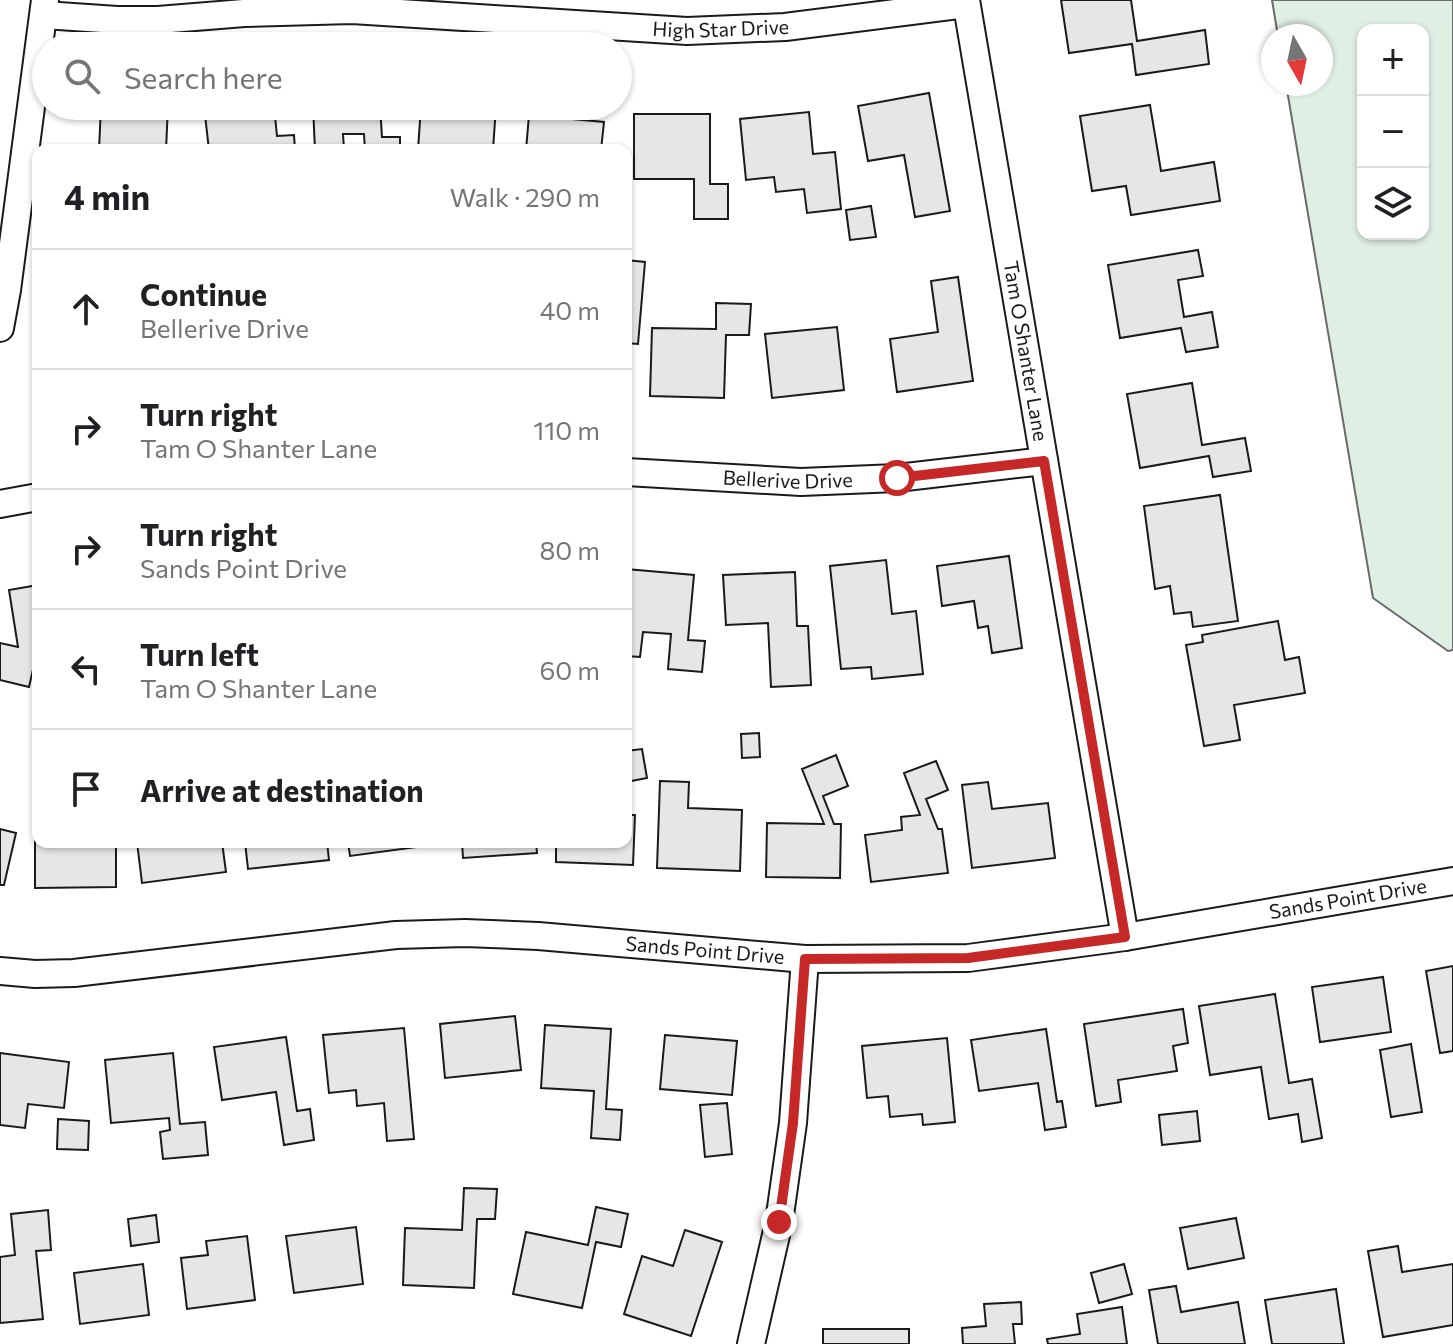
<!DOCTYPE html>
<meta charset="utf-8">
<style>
body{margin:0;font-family:Commissioner,sans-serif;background:#f2f2f2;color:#202124}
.controls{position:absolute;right:24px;top:24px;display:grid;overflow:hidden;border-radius:16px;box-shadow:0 2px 6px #0004}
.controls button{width:72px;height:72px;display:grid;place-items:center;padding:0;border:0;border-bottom:2px solid #e0e0e0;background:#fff;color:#202124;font:40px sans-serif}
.compass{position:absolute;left:1261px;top:24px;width:72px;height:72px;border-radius:50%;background:#fff;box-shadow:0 2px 6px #0004;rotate:171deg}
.stop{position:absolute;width:24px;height:24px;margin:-18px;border:6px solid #c62828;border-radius:50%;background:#fff}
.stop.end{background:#c62828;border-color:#fff;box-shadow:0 2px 8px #0008}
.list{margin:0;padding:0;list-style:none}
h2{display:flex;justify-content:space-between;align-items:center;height:104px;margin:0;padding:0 32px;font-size:34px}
h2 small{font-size:26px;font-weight:400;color:#757577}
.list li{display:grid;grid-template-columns:52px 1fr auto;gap:24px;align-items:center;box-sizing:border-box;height:120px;padding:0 32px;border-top:2px solid #e0e0e0}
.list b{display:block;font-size:30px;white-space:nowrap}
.list p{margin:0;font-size:26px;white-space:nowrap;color:#757577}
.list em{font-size:26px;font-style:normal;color:#757577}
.icon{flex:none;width:44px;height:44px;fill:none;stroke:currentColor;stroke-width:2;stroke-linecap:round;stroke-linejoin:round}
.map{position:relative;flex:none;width:1453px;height:1344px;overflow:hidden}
.search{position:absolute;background:#fff;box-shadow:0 2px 6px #0004;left:32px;top:32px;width:600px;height:88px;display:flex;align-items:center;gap:20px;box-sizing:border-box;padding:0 28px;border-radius:44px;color:#757577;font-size:30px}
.panel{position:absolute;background:#fff;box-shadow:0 2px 6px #0004;left:32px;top:144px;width:600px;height:704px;border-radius:16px}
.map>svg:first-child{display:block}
.green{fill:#e0efe3;stroke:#6a6a6a;stroke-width:2;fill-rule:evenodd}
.building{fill:#e6e6e6;stroke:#1a1a1a;stroke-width:2}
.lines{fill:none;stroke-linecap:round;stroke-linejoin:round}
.minor-casing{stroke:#1a1a1a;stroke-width:30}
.minor{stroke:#fff;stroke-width:26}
.route{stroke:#c62828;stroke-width:10}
.labels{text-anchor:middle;stroke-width:6;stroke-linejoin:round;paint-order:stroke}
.street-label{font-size:20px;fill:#1a1a1a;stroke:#fff}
</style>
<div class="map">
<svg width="1453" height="1344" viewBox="0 0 1453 1344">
<rect width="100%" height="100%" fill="#fff"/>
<!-- green -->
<path class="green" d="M1272,0H1453V650L1448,651L1373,598L1286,84H1321V36H1278ZM1363,30H1423V234H1363Z"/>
<!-- building -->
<path class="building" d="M1061,0H1131L1137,41L1205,30L1209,64L1136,75L1132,44L1069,53Z
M929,93L950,211L915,217L904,155L868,161L858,106Z
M1150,105L1161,171L1214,162L1220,201L1131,215L1126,186L1092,191L1080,116Z
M101,106H168L166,150H99Z
M204,106H274L277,136L294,135L295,150H209Z
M313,106H380L382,137H400V150H365L364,134H343L344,149L315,150Z
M421,106H496L493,150H418Z
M809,112L813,154L835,152L841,209L807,213L804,189L776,192L774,177L746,180L740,119Z
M634,114H710V184H728V219H694V179H634Z
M529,115L604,122L601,150H526Z
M871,206L876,237L850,240L846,210Z
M1198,250L1203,276L1178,280L1184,317L1212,312L1218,347L1186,352L1181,328L1120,338L1108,265Z
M626,260L645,262L638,344L626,343Z
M958,277L973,381L897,392L890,339L938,332L931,281Z
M716,303L751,304L749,335H726L724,398L650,396L652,328L716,329Z
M837,327L844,390L772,398L765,334Z
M1192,383L1202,445L1245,438L1251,471L1213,477L1209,456L1140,468L1127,394Z
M1220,495L1238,621L1193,627L1191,612L1174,614L1170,586L1155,589L1144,506Z
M1009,556L1022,648L992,653L988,626L978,628L974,601L942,606L937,566Z
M886,560L892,614L916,611L923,674L872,679L871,667L841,669L830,566Z
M626,569L694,575L688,640L705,641L702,672L668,669L671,634L643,632L640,657L626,656Z
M795,572L797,626H808L811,685L771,687L768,623L726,625L723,575Z
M38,585V648L29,687L0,680V643L18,647L9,590Z
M1278,621L1285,660L1299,657L1305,693L1234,705L1240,740L1204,746L1186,645L1203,642L1202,635Z
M759,733L760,757L742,758L741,734Z
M642,749L647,778L626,782V751Z
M836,755L848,786L823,796L834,824H841L840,878L766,877L767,823L824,824L802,769Z
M936,761L948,790L926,799L938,829H942L948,873L871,882L865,835L902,830L901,817L920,815L904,773Z
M660,781L689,782L688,808L742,810L740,871L657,868Z
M988,782L992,809L1048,803L1055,858L972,868L962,785Z
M626,815H635L633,865L556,862V842H626Z
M0,829L16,833L4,885H0Z
M35,838H38V842H116V887L35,888Z
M137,842H222L226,872L142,883Z
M245,842H327L329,860L248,869Z
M348,842H431L432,845L350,856Z
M462,842H536L537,853L463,858Z
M1453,966V1051L1440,1053L1426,971Z
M1383,977L1391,1032L1320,1042L1312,987Z
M1275,994L1289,1083L1312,1079L1322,1138L1302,1142L1298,1114L1269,1119L1261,1067L1210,1075L1199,1006Z
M1183,1009L1188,1043L1173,1046L1177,1071L1118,1080L1121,1102L1096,1106L1084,1024Z
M515,1016L521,1070L445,1078L440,1024Z
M545,1025L611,1029L606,1109L622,1110L620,1140L591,1138L594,1091L541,1088Z
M404,1028L414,1139L387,1141L384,1103L357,1106L356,1090L329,1093L323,1035Z
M1046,1029L1057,1102L1062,1101L1066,1127L1045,1130L1038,1083L979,1091L971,1040Z
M665,1035L737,1041L732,1095L660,1089Z
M286,1037L297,1111L310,1109L314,1140L284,1145L276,1092L222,1100L214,1047Z
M947,1038L955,1122L923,1125L922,1114L890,1117L888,1096L867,1098L862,1046Z
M1411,1044L1422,1112L1391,1117L1380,1050Z
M0,1053L69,1062L64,1108L28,1104L25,1128L0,1125Z
M173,1053L180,1124L205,1122L208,1155L163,1159L160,1132L170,1130L169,1118L111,1123L105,1060Z
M727,1103L732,1154L705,1157L700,1105Z
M1197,1111L1200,1141L1162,1145L1159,1115Z
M58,1119L89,1121L88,1150L57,1149Z
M464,1188L497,1189L495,1219H477L474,1288L403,1285L405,1228L462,1230Z
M596,1207L628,1214L621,1247L596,1242L582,1308L513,1294L526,1232L588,1245Z
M48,1210L51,1250L36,1251L43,1319L0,1323V1257L15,1255L11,1214Z
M156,1215L159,1242L131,1246L128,1219Z
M1236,1218L1244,1258L1188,1269L1180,1228Z
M356,1227L363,1284L294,1293L286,1236Z
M685,1230L722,1242L691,1336L624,1314L642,1256L673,1266Z
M247,1236L255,1300L187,1309L181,1258L208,1255L206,1241Z
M1398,1246L1402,1272L1453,1264V1325L1383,1337L1368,1251Z
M143,1264L149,1315L80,1324L74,1273Z
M1124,1264L1132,1294L1099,1303L1091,1273Z
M1176,1286L1181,1312L1238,1302L1245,1344H1158L1149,1290Z
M1336,1289L1344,1344H1272L1265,1300Z
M1021,1302L1022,1324H1013L1015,1344H963L962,1328L986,1326L984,1304Z
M1122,1307L1127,1344H1048L1047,1339L1080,1334L1077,1314Z
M823,1329H909V1344H823Z"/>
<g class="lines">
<defs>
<g id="minor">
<path id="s1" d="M966,0L1125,937"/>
<path id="s2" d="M44,15L117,20H158L244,13L352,10L687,31L785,27L966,4"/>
<path d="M0,328L7,290L45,0"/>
<path id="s3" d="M626,472L801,482L897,478L1044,461"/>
<path d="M0,504L38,497"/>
<path id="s4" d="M0,971L35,974L74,973L396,935L465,933L538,936L805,959L968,958L1125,937L1453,881"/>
<path d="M751,1344L779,1222L793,1123L805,959"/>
</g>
</defs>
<!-- minor casing -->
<use href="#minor" class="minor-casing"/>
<!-- minor -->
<use href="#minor" class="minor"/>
</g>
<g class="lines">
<!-- route -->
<path class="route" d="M779,1222L793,1123L805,959L968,958L1125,937L1044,461L897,478"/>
</g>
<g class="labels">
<!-- street labels -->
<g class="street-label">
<text dy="7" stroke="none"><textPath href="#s2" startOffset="678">High Star Drive</textPath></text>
<text dy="7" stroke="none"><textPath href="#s1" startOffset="356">Tam O Shanter Lane</textPath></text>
<text dy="7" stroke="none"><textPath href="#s3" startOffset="162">Bellerive Drive</textPath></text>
<text dy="7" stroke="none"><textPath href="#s4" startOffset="1356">Sands Point Drive</textPath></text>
<text dy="7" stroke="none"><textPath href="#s4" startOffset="708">Sands Point Drive</textPath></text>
</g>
</g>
</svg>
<div class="controls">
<button>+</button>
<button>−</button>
<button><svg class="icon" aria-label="layers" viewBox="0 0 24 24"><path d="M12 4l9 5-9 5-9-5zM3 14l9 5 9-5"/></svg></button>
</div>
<svg class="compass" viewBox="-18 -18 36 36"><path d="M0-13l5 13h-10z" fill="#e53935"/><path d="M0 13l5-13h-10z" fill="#757577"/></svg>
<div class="stop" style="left:897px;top:478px"></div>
<div class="stop end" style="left:779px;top:1222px"></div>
<div class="search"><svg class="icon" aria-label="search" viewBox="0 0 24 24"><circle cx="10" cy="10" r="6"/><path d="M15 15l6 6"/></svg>Search here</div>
<section class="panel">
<h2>4 min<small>Walk · 290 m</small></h2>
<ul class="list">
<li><svg class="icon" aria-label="ahead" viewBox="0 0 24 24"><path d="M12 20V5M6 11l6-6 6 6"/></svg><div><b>Continue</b><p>Bellerive Drive</p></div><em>40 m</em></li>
<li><svg class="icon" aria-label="right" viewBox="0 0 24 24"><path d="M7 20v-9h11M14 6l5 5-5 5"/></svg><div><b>Turn right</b><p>Tam O Shanter Lane</p></div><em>110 m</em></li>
<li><svg class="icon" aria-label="right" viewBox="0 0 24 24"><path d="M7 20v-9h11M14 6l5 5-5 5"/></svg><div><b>Turn right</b><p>Sands Point Drive</p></div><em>80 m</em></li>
<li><svg class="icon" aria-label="left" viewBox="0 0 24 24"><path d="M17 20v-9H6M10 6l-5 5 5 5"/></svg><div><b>Turn left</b><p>Tam O Shanter Lane</p></div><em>60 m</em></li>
<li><svg class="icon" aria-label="arrive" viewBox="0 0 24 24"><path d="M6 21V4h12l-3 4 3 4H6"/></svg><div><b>Arrive at destination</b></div></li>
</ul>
</section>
</div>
